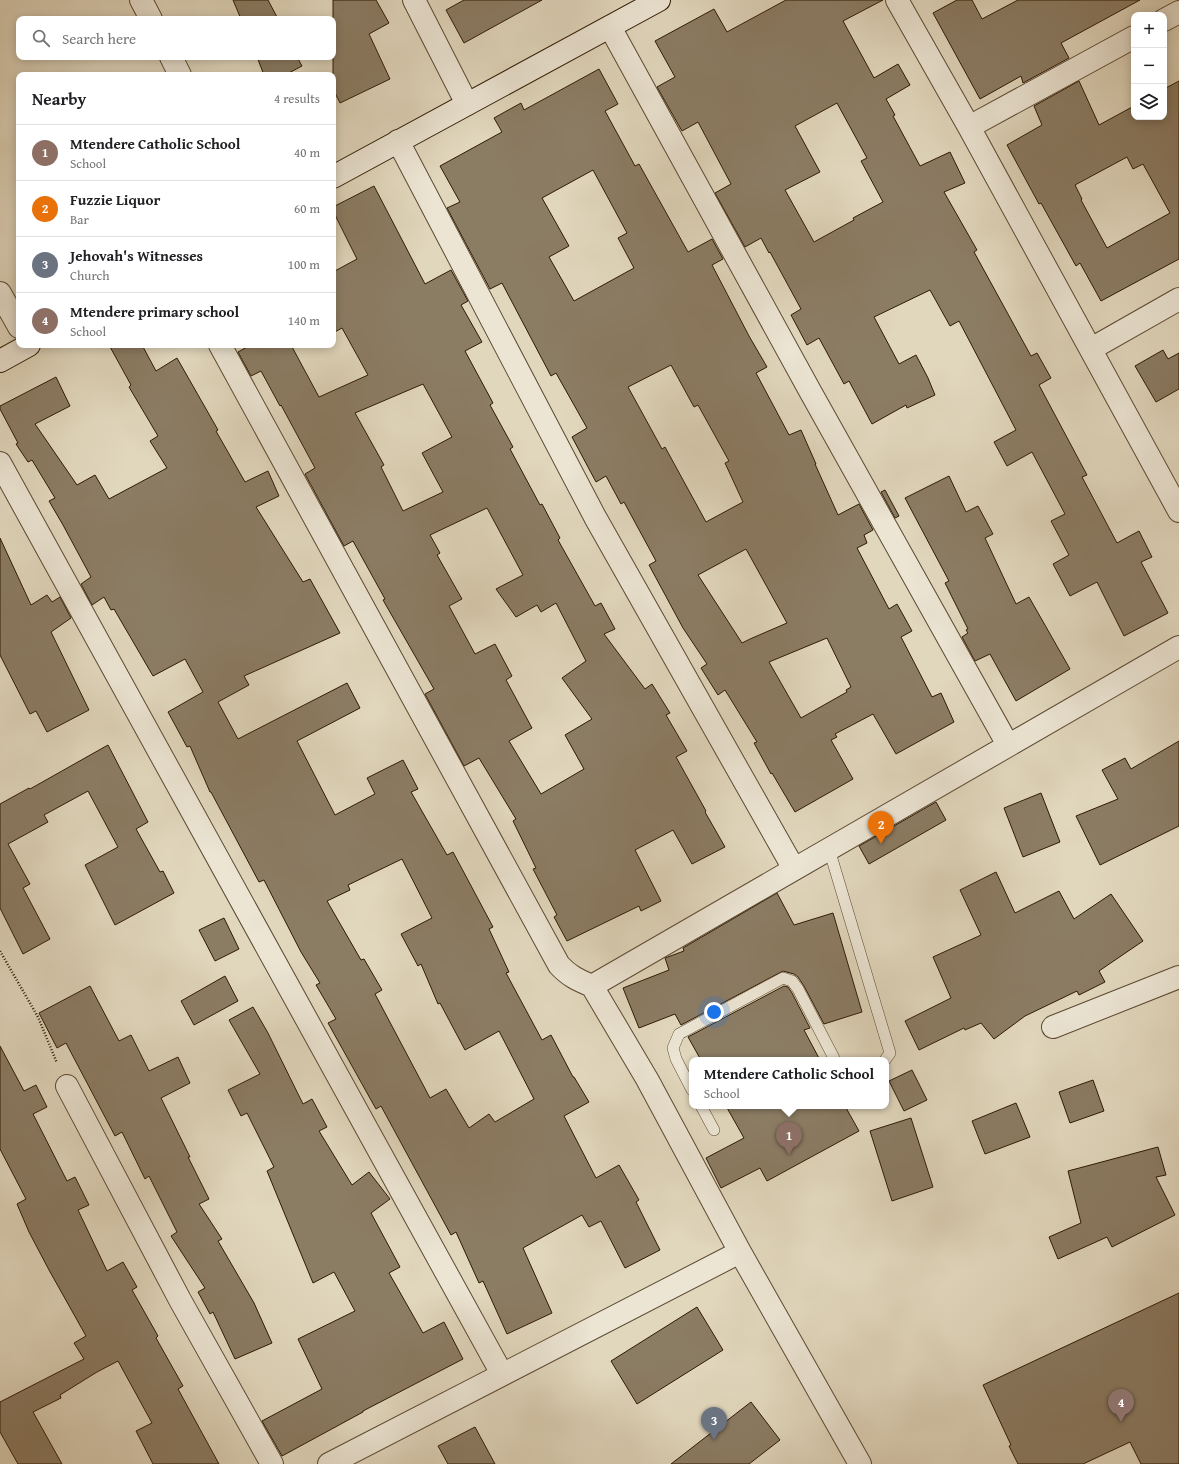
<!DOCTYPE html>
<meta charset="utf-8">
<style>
body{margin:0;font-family:"Gentium Book Plus",serif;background:#f6f6f6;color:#202124}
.controls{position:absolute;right:12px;top:12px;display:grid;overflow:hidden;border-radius:8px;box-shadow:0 2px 10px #0003}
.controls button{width:36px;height:36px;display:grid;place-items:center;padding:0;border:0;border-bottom:1px solid #e0e0e0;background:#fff;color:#202124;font:20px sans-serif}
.you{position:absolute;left:714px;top:1012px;width:14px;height:14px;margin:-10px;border:3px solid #fff;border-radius:50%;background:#1a73e8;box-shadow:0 0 0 6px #1a73e833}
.badge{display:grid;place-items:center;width:26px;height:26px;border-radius:50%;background:#8f2418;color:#fff;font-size:13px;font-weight:700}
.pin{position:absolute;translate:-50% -33px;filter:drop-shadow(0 1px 2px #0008)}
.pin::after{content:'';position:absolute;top:21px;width:14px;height:12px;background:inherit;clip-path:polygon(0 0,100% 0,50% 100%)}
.popup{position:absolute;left:689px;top:1057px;width:200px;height:52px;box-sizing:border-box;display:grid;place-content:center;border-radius:8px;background:#fff;filter:drop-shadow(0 1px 3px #0005);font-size:13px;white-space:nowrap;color:#757577}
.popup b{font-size:15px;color:#202124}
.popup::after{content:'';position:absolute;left:50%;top:100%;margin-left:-8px;border:8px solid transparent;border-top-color:#fff}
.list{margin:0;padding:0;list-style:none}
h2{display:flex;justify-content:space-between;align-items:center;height:52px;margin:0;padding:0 16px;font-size:17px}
h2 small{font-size:13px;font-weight:400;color:#757577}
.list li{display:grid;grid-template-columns:26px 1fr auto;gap:12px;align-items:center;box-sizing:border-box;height:56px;padding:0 16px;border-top:1px solid #e0e0e0}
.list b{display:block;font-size:15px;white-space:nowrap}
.list p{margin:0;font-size:13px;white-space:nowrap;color:#757577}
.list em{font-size:13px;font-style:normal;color:#757577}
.icon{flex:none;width:22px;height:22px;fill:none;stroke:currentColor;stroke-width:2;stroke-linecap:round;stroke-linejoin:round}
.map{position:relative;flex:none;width:1179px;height:1464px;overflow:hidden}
.search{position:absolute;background:#fff;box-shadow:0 2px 10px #0003;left:16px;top:16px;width:320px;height:44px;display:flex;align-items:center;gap:10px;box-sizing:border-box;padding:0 14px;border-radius:8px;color:#757577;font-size:15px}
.panel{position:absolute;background:#fff;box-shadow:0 2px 10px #0003;left:16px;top:72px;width:320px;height:276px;border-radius:8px}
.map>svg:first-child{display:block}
.building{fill:#8b7c64;stroke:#2e1a03;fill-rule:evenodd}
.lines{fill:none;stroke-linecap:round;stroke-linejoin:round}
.service-casing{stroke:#5b4932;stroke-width:12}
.minor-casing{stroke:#5b4932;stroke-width:24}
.secondary-casing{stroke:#2e1a03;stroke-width:24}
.path{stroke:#2e1a03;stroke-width:2.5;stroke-dasharray:1 2;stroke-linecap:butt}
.service{stroke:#ece5d4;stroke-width:11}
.minor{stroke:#ece5d4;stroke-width:22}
.secondary{stroke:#ece5d4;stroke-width:22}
</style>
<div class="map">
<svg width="1179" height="1464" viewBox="0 0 1179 1464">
<rect width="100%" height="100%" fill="#e1d7bd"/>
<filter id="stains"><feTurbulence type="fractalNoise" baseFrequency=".005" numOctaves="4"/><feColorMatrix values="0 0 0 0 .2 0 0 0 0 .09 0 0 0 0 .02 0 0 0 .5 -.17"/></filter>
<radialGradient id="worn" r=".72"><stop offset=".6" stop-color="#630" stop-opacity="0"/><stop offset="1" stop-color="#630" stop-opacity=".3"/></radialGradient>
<!-- building -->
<path class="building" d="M233,0H268L278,19H241Z
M333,0H376L389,23L369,34L390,79L340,103L333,89Z
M464,0H542L464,43L446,10Z
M786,0H883L843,21L874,78L898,64L910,85L886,99L895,115L893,116L920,166L950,152L965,183L944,192L977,250L974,252L1031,356L1037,353L1051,378L1039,385L1087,475L1082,477L1117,543L1139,531L1152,557L1141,562L1168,613L1124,636L1097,582L1070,596L1053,564L1069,555L1051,521L1065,514L1032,452L1007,466L994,442L1016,430L959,321L950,326L930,290L874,317L899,364L916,355L928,378L935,395L907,408L906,405L872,424L849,381L844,384L819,338L807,345L791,315L801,309L770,252L769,253L761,238L745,247L715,193L731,184L698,122L682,131L657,87L675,77L655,41L714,9L727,32ZM837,103L867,158L861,161L883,202L853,218L854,220L814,242L785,190L820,172L795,126Z
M957,0H972L982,19L1018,0H1140L1061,43L1069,58L1023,83L1021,76L980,99L933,13Z
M257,57H297L302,66L285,75H264Z
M599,69L618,104L605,111L635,166L639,164L688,252L712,239L723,259L712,265L749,336L767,367L756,373L789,435L801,430L816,464H815L838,515L859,504L873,530L864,535L867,543L857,548L889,609L897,604L912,631L901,637L932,697L941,693L954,722L896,754L873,714L835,734L837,737L831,740L853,779L795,812L772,773L771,774L754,743L757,742L725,690L718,695L701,668L707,664L683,628L649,565L656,561L624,502L621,504L606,476L596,482L572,437L587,428L556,373L551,376L502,283L490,289L447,208L460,202L440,166L502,132L494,118L521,103L524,110ZM593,170L627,233L618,238L634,268L574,301L549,257L569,246L542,198ZM671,365L694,407L698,405L729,461L725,463L743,502L706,522L665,447L662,449L628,387ZM746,549L787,623L750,639L742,643L698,575ZM827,638L851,687L846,690L847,692L801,718L769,662Z
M1079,81L1099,125L1134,106V117H1164V89L1179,81V259L1101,301L1080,263L1076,266L1041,203L1039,204L1007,145L1042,125L1034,106ZM1127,157L1133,169L1143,164L1170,213L1107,248L1081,200L1082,199L1075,185Z
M374,186L425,284L451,270L468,301L461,305L482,342L465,351L493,403L490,405L513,447L510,449L540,505L542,504L560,538L558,540L595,606L601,603L615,629L604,634L645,689L652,684L670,713L666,715L687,751L676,757L706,811L705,812L725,847L692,864L673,830L635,850L661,901L641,911L639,906L567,941L554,917L557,915L533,869L536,868L513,821L516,819L479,758L464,766L425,694L434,689L383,600L385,599L353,541L344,546L305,474L315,468L281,405L280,406L261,371L251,376L238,352L251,345H291L319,397L368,375L342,328L333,333V272L357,259L333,211V207ZM423,384L452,437L422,453L443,492L403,511L381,467L384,465L355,413ZM487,508L523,575L496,589L516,617L537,605L541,612L556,603L586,661L562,678L592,719L565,735L584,769L541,794L509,741L532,728L506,680L512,676L495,644L475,654L449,606L462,599L437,555L440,553L430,535Z
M109,345H142L156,371L177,358L218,430L216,431L245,482L268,471L279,496L256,507L303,582L310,579L340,633L244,676L249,685L218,702L238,739L347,683L360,708L297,741L335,815L375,794L367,778L403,760L418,789L411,792L447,855L453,852L493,927L489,929L509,972L506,973L542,1040L551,1035L573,1077H574L589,1102L564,1116L596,1178L619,1165L639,1200L636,1202L660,1250L625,1268L601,1221L589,1227L582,1215L523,1248L552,1313L507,1334L483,1281L479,1283L456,1232L451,1235L381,1106L376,1109L328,1023L336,1019L316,985L320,983L301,952L264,880L259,882L211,792H210L190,746L187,747L168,712L203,692L185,659L153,676L114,609L111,610L104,597L92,605L81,584L91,577L63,525L49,501L55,498L32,460L28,462L16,444L18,443L0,409V406L56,377L70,406L35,424L77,485L95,475L109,499L167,468L150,441L158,436L129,387L131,385ZM402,859L432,918L401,934L418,966L421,964L438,1004L440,1003L465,1050L499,1031L534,1099L495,1122L489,1114L469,1128L446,1089L430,1098L375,994L382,990L364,959L361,960L327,901L350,890L348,885Z
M1163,350L1168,359L1179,353V389L1156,402L1135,366Z
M949,476L966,512L978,506L993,534L985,538L1016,604L1029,597L1070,669L1016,701L990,654L975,661L962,637L968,633L966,630L968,629L945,583L949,581L905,498Z
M885,490L899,516L895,518L881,492Z
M0,538L31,605L47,595L52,602L60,597L71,618L51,632L89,710L47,732L36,711L30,714L0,655Z
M1179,741V826L1100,865L1076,816L1118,799L1102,770L1125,758L1131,769Z
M108,745L148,822L136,829L160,872L163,871L174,893L115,925L85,865L118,847L88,791L44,815L48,822L8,844L30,884L23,888L50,939L23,954L0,908V804L29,788L30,789Z
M1041,793L1060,842L1023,857L1004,808Z
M936,802L946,820L869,864L859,846Z
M996,872L1015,913L1059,891L1074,919L1111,894L1143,941L1099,971L1105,982L1079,995L1077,991L1025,1016L994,1039L981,1023L965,1030L964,1028L919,1050L905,1021L951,998L933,957L981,935L960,890Z
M777,893L794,925L833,913L862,1012L824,1024L804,986L798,977L794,974L783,971L681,1025L675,1014L639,1028L623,988L669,970L665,958L684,951L683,948Z
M224,918L239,949L215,961L199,930Z
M225,976L238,1001L194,1025L181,1001Z
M90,986L119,1041L131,1035L149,1071L178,1057L190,1083L161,1098L190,1157H188L209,1199L199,1204L222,1239L218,1241L254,1303L272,1343L235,1359L213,1312L210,1314L198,1292L205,1288L171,1236L177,1232L149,1176L145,1179L122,1132L115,1136L66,1043L57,1048L39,1013Z
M784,986L788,987L792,993L810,1028L804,1030L820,1060H701L688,1037Z
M253,1007L268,1033L303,1104L312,1099L327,1127L319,1131L352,1185L369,1172L390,1199L371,1213L400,1267L389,1273L423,1333L444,1322L463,1359L363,1411V1412L282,1456L262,1421L322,1389L298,1339L355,1311L334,1272L313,1283L267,1171L274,1167L247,1113L241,1116L228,1090L260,1074L229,1020Z
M0,1046L24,1091L36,1085L47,1107L33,1114L67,1181L75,1177L89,1205L78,1210L107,1271L123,1262L137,1287L132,1290L158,1336L156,1338L183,1386L178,1389L219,1464H153L136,1431L152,1423L118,1361L97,1372L60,1395L61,1398L33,1412L62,1464H18L0,1432V1402L84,1359L74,1343L86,1336L49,1270L29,1232L17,1204L26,1199L0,1149Z
M912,1070L927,1100L904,1111L889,1081Z
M1093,1080L1104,1111L1070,1123L1059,1092Z
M1016,1103L1030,1137L985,1154L972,1121Z
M726,1106H845L859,1131L767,1181L760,1168L721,1188L706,1158L744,1138Z
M911,1118L933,1187L892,1201L870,1131Z
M1158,1147L1166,1175L1156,1177L1175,1215L1112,1247L1107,1237L1058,1259L1049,1237L1081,1223L1068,1171Z
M1179,1293V1464H1141L1130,1442L1083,1464H1018L1009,1446L1011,1445L983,1385Z
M697,1307L723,1350L637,1404L611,1361Z
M751,1402L780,1440L749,1464H671Z
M475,1427L495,1464H448L438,1446Z"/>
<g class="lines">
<defs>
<path id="service" d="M829,849L890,1053L885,1060
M692,1090L676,1059L673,1048L679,1034L783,978L792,981L798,989L835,1060
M701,1106L714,1130"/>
<path id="minor" d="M141,0L151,19
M414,0L467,104
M897,0L969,127L1179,511
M1164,20L1179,12
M610,27L810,391L1008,745
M171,57L180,75
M969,127L1134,37
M398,141L595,517L794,869
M0,293L19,327
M220,345L559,965C569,976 578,980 592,986
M1091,349L1179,299
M0,463L502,1374
M1053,1027L1179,977
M67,1086L180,1300L272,1464
M329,1464L740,1252
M860,1464L740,1252L647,1079L592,986L1179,647"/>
<path id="secondary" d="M333,177L659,0
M0,361L29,345"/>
</defs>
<!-- service casing -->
<use href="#service" class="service-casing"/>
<!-- minor casing -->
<use href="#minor" class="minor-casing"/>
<!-- secondary casing -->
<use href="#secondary" class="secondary-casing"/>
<!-- path -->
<path class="path" d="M0,951L38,1017L57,1063"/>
<!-- service -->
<use href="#service" class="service"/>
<!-- minor -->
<use href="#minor" class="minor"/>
<!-- secondary -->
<use href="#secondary" class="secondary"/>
</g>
<rect width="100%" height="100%" filter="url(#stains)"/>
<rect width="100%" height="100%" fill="url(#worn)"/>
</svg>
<div class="controls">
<button>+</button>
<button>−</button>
<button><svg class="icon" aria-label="layers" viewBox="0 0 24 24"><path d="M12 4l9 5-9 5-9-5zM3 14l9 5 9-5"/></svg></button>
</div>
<div class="you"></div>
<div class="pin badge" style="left:789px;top:1155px;background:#8d6e63">1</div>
<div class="popup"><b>Mtendere Catholic School</b>School</div>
<div class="pin badge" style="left:881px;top:844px;background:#e8710a">2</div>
<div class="pin badge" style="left:714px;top:1440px;background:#6b7280">3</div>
<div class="pin badge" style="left:1121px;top:1422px;background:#8d6e63">4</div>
<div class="search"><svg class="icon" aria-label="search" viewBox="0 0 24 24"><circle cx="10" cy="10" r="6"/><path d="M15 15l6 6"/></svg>Search here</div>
<section class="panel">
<h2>Nearby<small>4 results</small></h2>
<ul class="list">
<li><span class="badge" style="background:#8d6e63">1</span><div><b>Mtendere Catholic School</b><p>School</p></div><em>40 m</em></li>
<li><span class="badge" style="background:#e8710a">2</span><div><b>Fuzzie Liquor</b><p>Bar</p></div><em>60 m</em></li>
<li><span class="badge" style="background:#6b7280">3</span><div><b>Jehovah's Witnesses</b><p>Church</p></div><em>100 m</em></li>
<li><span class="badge" style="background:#8d6e63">4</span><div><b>Mtendere primary school</b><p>School</p></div><em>140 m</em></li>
</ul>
</section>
</div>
